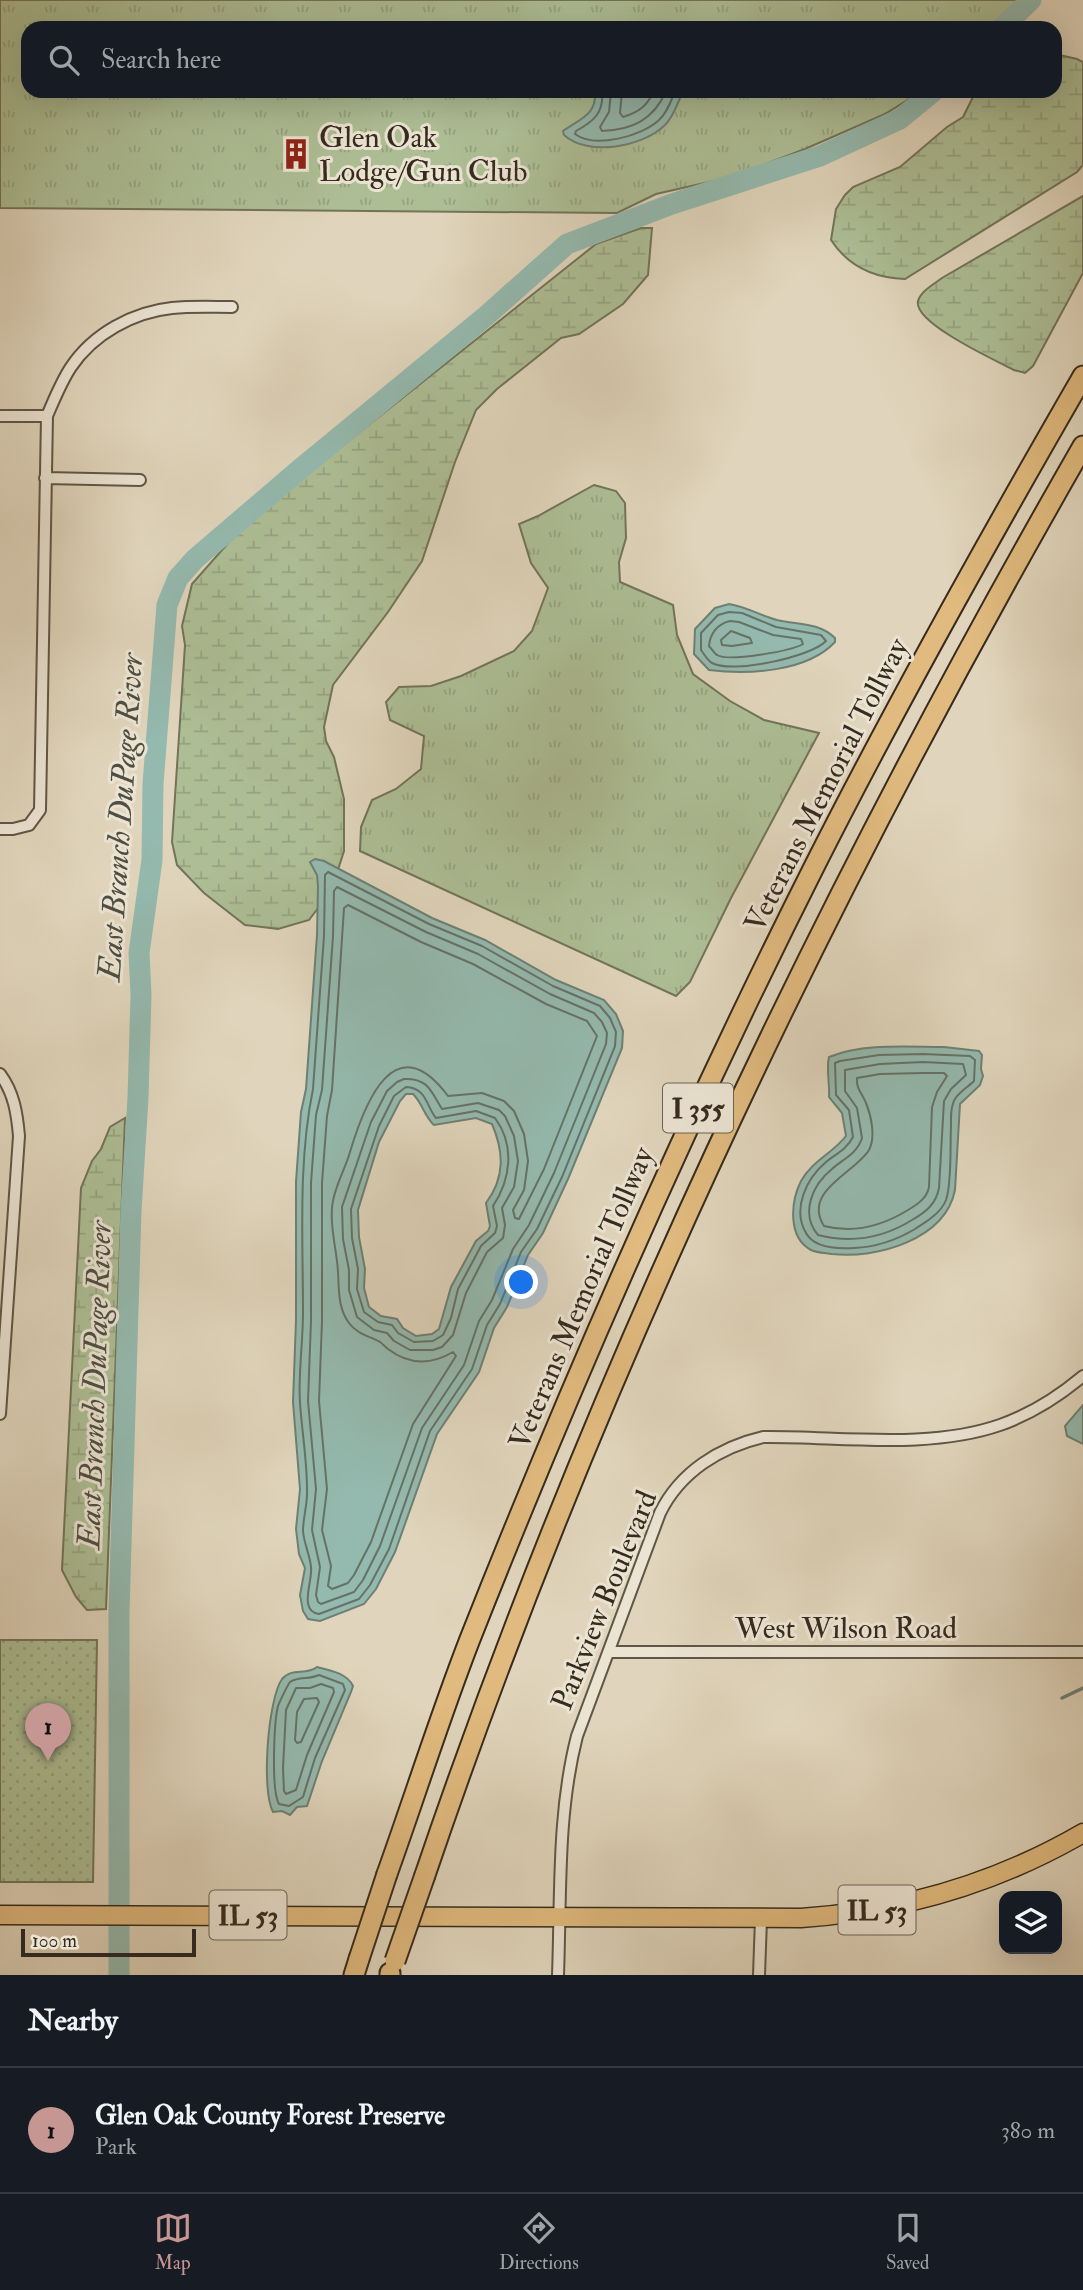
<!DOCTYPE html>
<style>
body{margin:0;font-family:"IM FELL Double Pica",serif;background:#20242c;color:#f1f3f6}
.controls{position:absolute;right:21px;bottom:21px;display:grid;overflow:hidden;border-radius:14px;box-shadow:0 7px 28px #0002}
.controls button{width:63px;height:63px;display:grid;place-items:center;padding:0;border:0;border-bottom:2px solid #363941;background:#171b24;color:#f1f3f6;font:35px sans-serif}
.scale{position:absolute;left:21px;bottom:18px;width:175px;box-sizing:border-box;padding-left:7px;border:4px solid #362b1e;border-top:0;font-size:19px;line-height:24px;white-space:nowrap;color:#362b1e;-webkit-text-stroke:5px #ebe4d3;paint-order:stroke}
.you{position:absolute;left:522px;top:1283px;width:24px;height:24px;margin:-18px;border:5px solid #fff;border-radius:50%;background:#1a73e8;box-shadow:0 0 0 10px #1a73e833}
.badge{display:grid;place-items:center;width:46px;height:46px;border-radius:50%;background:#c59692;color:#111;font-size:23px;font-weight:700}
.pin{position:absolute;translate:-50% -58px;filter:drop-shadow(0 2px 4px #0008)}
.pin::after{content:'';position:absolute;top:37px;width:24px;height:21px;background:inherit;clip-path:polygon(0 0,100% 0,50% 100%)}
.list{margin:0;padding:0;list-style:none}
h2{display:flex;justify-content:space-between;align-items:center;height:91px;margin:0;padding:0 28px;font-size:30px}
h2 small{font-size:23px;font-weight:400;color:#9ea1a6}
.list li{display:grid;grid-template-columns:46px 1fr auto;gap:21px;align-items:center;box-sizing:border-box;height:126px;padding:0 28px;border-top:2px solid #363941}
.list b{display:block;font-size:26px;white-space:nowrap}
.list p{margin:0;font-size:23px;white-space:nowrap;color:#9ea1a6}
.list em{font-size:23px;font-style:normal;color:#9ea1a6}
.icon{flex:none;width:38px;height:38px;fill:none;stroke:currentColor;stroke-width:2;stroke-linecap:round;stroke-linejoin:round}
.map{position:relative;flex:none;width:1083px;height:1975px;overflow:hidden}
.search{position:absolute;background:#171b24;box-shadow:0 7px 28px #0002;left:21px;right:21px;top:21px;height:77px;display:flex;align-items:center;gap:18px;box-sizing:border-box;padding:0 24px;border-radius:21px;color:#9ea1a6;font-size:26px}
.sheet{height:217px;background:#171b24}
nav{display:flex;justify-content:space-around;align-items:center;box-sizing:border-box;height:98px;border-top:2px solid #363941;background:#171b24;font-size:19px;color:#9ea1a6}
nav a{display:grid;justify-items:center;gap:4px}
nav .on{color:#c59692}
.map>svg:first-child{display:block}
.grass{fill:url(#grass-tufts);stroke:#72745a;stroke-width:2}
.wetland{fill:url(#wetland-marsh);stroke:#72745a;stroke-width:2}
.park{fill:url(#park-dots);stroke:#72745a;stroke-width:2}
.water{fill:#94b9ae;stroke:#6e8074;stroke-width:2;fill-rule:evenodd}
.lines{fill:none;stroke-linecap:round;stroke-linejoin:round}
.shore{stroke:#657266;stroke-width:2}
.stream{stroke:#6e8074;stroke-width:3.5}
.river{stroke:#94b9ae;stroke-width:21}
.street-casing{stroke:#605646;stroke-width:14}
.primary-casing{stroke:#362b1e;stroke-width:21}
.highway-casing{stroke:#362b1e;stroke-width:23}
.street{stroke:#ebe4d3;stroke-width:10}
.primary{stroke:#e0ba7e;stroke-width:18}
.highway{stroke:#e0ba7e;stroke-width:19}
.highway-bridge-casing{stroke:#362b1e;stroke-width:23;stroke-linecap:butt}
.highway-bridge{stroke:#e0ba7e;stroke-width:19}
.labels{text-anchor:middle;stroke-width:6;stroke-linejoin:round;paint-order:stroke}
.shield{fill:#ebe4d3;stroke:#6c6254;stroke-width:2}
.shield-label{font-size:28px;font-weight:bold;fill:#362b1e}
.poi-label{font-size:30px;fill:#362b1e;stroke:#ebe4d3;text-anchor:start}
.street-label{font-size:30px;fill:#362b1e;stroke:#ebe4d3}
.water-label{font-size:32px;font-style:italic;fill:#4e4e42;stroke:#ebe4d3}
</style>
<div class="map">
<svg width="1083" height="1975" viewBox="0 0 1083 1975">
<defs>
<pattern id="grass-tufts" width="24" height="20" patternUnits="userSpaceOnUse" patternTransform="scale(1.75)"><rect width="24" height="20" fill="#adbe95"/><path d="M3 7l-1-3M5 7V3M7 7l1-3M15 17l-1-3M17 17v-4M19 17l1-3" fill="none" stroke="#95a380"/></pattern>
<pattern id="wetland-marsh" width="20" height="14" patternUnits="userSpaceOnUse" patternTransform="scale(1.75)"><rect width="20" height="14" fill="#adbe95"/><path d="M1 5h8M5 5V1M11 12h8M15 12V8" fill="none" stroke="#95a380"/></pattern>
<pattern id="park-dots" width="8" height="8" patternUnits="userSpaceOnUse" patternTransform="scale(1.75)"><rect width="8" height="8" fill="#adbe95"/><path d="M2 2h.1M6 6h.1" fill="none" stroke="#95a380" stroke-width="1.8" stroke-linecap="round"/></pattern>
</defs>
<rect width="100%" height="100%" fill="#e0d5bc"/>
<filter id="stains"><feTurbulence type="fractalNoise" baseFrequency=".00286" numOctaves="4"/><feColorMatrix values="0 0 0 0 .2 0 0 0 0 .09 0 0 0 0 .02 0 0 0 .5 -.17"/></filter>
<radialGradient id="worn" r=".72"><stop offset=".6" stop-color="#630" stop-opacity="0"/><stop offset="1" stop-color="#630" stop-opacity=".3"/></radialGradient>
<!-- grass -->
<path class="grass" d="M0,0H1018L990,28H28V91H922L885,114L805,149L731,177L656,194L617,213L0,208Z
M594,485L616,491L625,503L626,538L619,562L620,582L673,605L677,635L693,674L730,701L764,720L819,733L731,898L690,982L676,996L360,851L361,827L372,800L396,789L421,769L424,736L390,720L386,702L399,687L431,686L461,676L514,651L532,631L548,588L531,563L519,524L538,516Z"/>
<!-- wetland -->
<path class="wetland" d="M1055,54L1077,59L1083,62V165L1077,172L905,279C873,278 848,266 831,240L836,209L845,195L853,187L900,167L947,127L963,117L976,91H1055Z
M1083,196V273L1033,366L1025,373L1014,370C997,361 913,323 918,301C921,291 934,284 942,278Z
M641,228H652L648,275L623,304L579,334L561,338L497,389L476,410L455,462L422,561L388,612L333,685L324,727L326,741L334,757L344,799V851L331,891L309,920L278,929L245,925L204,893L177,865L172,842L185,645L182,626L192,584L229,542L278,497L596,244Z
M125,1118L106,1609L87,1610L76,1597L62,1570L81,1188L92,1161L101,1149L110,1127Z"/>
<!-- park -->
<path class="park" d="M0,1640H97L93,1882H0Z"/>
<!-- water -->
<path class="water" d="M595,91H683C678,102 674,116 665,125C643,147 588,157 564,135L563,131C580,119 597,115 595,91Z
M729,604C747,607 759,615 777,620C798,625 819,622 835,638V642C807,672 748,675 709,670L694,654L695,629L715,608Z
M315,859L324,861L432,918L485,940L556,980L604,1000L616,1014L623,1031L622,1048L568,1179L543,1233L528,1255L507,1307L494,1328L479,1372L437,1434L395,1552L376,1589L364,1604L320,1621L308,1619L303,1611L300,1595L305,1568L299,1554L296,1529L300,1489L293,1402L296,1320V1182L301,1112L306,1089L317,935L318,886L317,875L310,862ZM413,1094C423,1104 424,1116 434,1125L476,1118L492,1124C504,1152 505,1178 486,1203L490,1226L488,1231L476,1241L451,1287L439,1329L432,1334L416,1336L403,1328L397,1319L381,1316L369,1307L364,1288L365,1269L359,1237L358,1210L379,1142L400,1101L406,1094Z
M944,1047L979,1051L982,1055L981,1069L983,1076L980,1085L960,1104L955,1190C945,1240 876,1259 832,1254C826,1253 817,1253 811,1250C787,1237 791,1201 801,1181C812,1161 833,1153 846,1136L842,1113L829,1097C830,1084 826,1069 829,1057C864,1043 907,1047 944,1047Z
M1083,1405V1444L1067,1436L1065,1426Z
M317,1667C329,1670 347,1673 353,1686L351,1692L322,1761L307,1806L297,1807L290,1815L282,1811L273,1812C261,1790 268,1699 282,1679C292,1667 306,1676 317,1667Z"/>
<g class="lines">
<!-- shore -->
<path class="shore" d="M602,91C604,113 594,121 576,131L575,134C595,149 642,136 659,120C667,113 671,101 675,91
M611,91L609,112L600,127L602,131C633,130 654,119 666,91
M622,91L620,113L623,117C639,112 647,106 654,91
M729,612L742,613L776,627L821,635L826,641C811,657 732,674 712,663C708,661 704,654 701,650V633L718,615Z
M730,621L739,622L773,635L801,639L803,644C791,651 729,662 717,655C715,654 710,647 709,646C710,634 717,624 730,621Z
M731,631L750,638L752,643L732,646L722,645L721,640Z
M328,872L429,924L482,946L553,986L600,1006L610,1018L616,1032L615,1046L562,1177L537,1229L521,1252L500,1304L487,1325L472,1369L430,1431L389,1549L370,1585L359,1599L319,1614C298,1611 313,1581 311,1567C310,1555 304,1544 303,1531C303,1517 308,1503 307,1489C307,1460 302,1432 300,1403C298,1374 303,1343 303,1313C303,1238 298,1162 313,1089L324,936L325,875Z
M337,887L426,932L478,954L550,994L594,1013L602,1022L607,1033L606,1044L554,1173L529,1225L513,1249L492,1300L479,1321L464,1365L422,1428L380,1546L363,1580L354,1592L321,1604L318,1602L316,1595L320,1567L312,1530L316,1489L308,1401L311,1321V1183L316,1115L322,1090L333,936L334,891Z
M348,905L421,942L473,964L546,1004L587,1021L597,1036L544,1169L519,1219L515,1218L513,1210L524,1190L528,1161L524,1134L514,1111L504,1101L482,1093L448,1096C395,1025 365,1102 350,1152C345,1170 333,1189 332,1208C330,1230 337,1250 338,1272C339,1289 338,1309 349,1323C357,1334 369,1336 380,1342C383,1344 385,1347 388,1349C409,1365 431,1365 453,1352L456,1356L413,1424L371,1542L354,1575L348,1583L332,1589L328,1586L331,1566L322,1530L327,1489L319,1401L322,1321V1183L327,1116L332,1090L344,908Z
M923,1054L970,1056L975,1060L974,1081C968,1087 959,1092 955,1099C950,1107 951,1117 951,1125C950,1145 952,1183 946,1200C941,1213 926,1222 915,1229C895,1241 877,1247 854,1248C838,1249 814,1248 806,1233C792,1209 806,1179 826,1162C836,1154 847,1149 853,1137L849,1110L836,1095L835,1063L840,1061L879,1055Z
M923,1062L963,1064L966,1075L951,1089L944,1101L939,1188C936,1204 926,1212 912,1220C883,1238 853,1244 818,1235C800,1214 812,1185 832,1169C843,1159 857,1154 862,1138L857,1108L845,1091V1070L880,1064Z
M923,1073H944L947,1076L937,1092L932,1107L929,1187C927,1198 918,1204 908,1210C882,1226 855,1234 824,1226C802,1191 855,1173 869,1150C876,1137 871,1115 866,1103C862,1093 856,1089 857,1078L880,1074Z
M404,1079C429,1078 431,1092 442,1109L478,1103L499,1110L505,1116L514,1136L518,1161L514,1187L502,1208L505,1225L503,1238L487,1252L466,1293L453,1335L442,1347L433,1350H410L394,1341L387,1333L374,1330L357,1317L349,1290V1270L343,1239L342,1207L371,1122L387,1091L397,1082Z
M406,1087C427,1088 426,1106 436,1118L476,1111L495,1118C515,1145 511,1179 493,1206L497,1226L495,1233L481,1246L458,1289L451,1318L443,1335L433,1341L414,1342L398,1333L392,1325L378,1322L364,1312L357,1289L358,1269L352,1238L351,1209L379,1126L394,1096Z
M319,1675L343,1684L345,1690L315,1758L303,1797L289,1806L279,1804C271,1791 274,1722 278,1706C280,1701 287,1686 290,1682C299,1676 309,1680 319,1675Z
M321,1684L333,1688L334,1692L307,1755L296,1790L286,1794L284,1791L283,1768L286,1710L296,1688H310Z
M317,1698L319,1702L301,1742L297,1743L295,1740L297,1712L304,1699Z"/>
<!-- stream -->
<path class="stream" d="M1062,1698L1083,1688"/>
<!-- river -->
<path class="river" d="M1002,28L1031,0
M119,1975V1612L131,1210L138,1098L141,995L139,953L152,860L153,784L167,605L178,578L195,559L299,470L486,316L567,244L672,204L820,156L900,119L934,91"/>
<defs>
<path id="street" d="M0,416H47
M45,478L140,480
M0,829H13L29,825L40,810L47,416C54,400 61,382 71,367C93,334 133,312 172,308C192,306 212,307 232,307
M0,1074C14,1093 17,1113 19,1136L0,1414
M609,1652H1083
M558,1975C561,1895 557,1814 577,1736L660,1513C680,1472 720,1447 763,1437C838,1436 928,1450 1000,1425C1031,1414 1058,1397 1083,1376
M759,1975L761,1919"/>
<path id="primary" d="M0,1915L801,1918C902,1911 995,1884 1083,1833"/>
<path id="highway" d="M387,1874C415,1796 440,1716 470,1639C574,1376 688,1117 815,865C899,699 990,537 1083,376
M425,1875C594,1377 822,900 1083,446
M390,1973V1975
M354,1975L359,1959"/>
</defs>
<!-- street casing -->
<use href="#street" class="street-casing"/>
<!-- primary casing -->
<use href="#primary" class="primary-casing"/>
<!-- highway casing -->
<use href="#highway" class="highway-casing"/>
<!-- street -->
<use href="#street" class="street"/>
<!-- primary -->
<use href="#primary" class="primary"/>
<!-- highway -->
<use href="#highway" class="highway"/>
<defs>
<path id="highway-bridge" d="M359,1959L387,1874
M395,1961L425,1875"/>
</defs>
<!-- highway-bridge casing -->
<use href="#highway-bridge" class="highway-bridge-casing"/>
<!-- highway-bridge -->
<use href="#highway-bridge" class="highway-bridge"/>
</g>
<!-- icons -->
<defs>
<symbol id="building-bare" viewBox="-9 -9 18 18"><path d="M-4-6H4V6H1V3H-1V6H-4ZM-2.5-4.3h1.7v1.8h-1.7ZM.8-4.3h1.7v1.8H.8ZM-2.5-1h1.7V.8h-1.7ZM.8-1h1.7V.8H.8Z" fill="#8f2418" stroke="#ebe4d3" stroke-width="2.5" paint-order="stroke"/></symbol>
</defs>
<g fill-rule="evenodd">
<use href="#building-bare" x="274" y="132" width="44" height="44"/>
</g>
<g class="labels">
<!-- shield labels -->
<g class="shield">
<rect x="663" y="1083.5" width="70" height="49" rx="5"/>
<rect x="838.5" y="1885.5" width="77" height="49" rx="5"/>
<rect x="209.5" y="1890.5" width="77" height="49" rx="5"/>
</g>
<g class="shield-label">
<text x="698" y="1118">I 355</text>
<text x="877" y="1920">IL 53</text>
<text x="248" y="1925">IL 53</text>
</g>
<!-- poi labels -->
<g class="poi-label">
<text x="319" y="147">Glen Oak<tspan x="319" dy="34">Lodge/Gun Club</tspan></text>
</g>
<!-- street labels -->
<g class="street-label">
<text transform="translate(826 785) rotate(-63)" y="10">Veterans Memorial Tollway</text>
<text transform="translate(581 1298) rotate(-67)" y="10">Veterans Memorial Tollway</text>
<text transform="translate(604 1600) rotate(-68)" y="10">Parkview Boulevard</text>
<text x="846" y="1638">West Wilson Road</text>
</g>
<!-- water labels -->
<g class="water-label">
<text transform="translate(120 817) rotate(-86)" y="11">East Branch DuPage River</text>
<text transform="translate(94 1385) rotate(-88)" y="11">East Branch DuPage River</text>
</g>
</g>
<rect width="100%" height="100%" filter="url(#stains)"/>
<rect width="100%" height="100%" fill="url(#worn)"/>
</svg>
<div class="controls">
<button><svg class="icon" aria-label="layers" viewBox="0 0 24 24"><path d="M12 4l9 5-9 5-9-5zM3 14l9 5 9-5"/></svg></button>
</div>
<div class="scale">100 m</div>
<div class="you"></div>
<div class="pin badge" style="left:48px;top:1761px">1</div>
<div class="search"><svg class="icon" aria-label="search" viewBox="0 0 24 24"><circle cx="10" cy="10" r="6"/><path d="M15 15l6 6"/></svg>Search here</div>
</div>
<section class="sheet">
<h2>Nearby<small></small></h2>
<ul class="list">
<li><span class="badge">1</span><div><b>Glen Oak County Forest Preserve</b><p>Park</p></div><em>380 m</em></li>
</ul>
</section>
<nav>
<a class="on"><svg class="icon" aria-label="map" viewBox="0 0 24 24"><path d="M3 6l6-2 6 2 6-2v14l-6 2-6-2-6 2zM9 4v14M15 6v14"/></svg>Map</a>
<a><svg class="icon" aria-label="directions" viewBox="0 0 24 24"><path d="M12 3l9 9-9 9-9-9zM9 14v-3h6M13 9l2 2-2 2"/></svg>Directions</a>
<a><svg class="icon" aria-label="saved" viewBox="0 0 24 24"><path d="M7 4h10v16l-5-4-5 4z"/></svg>Saved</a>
</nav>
